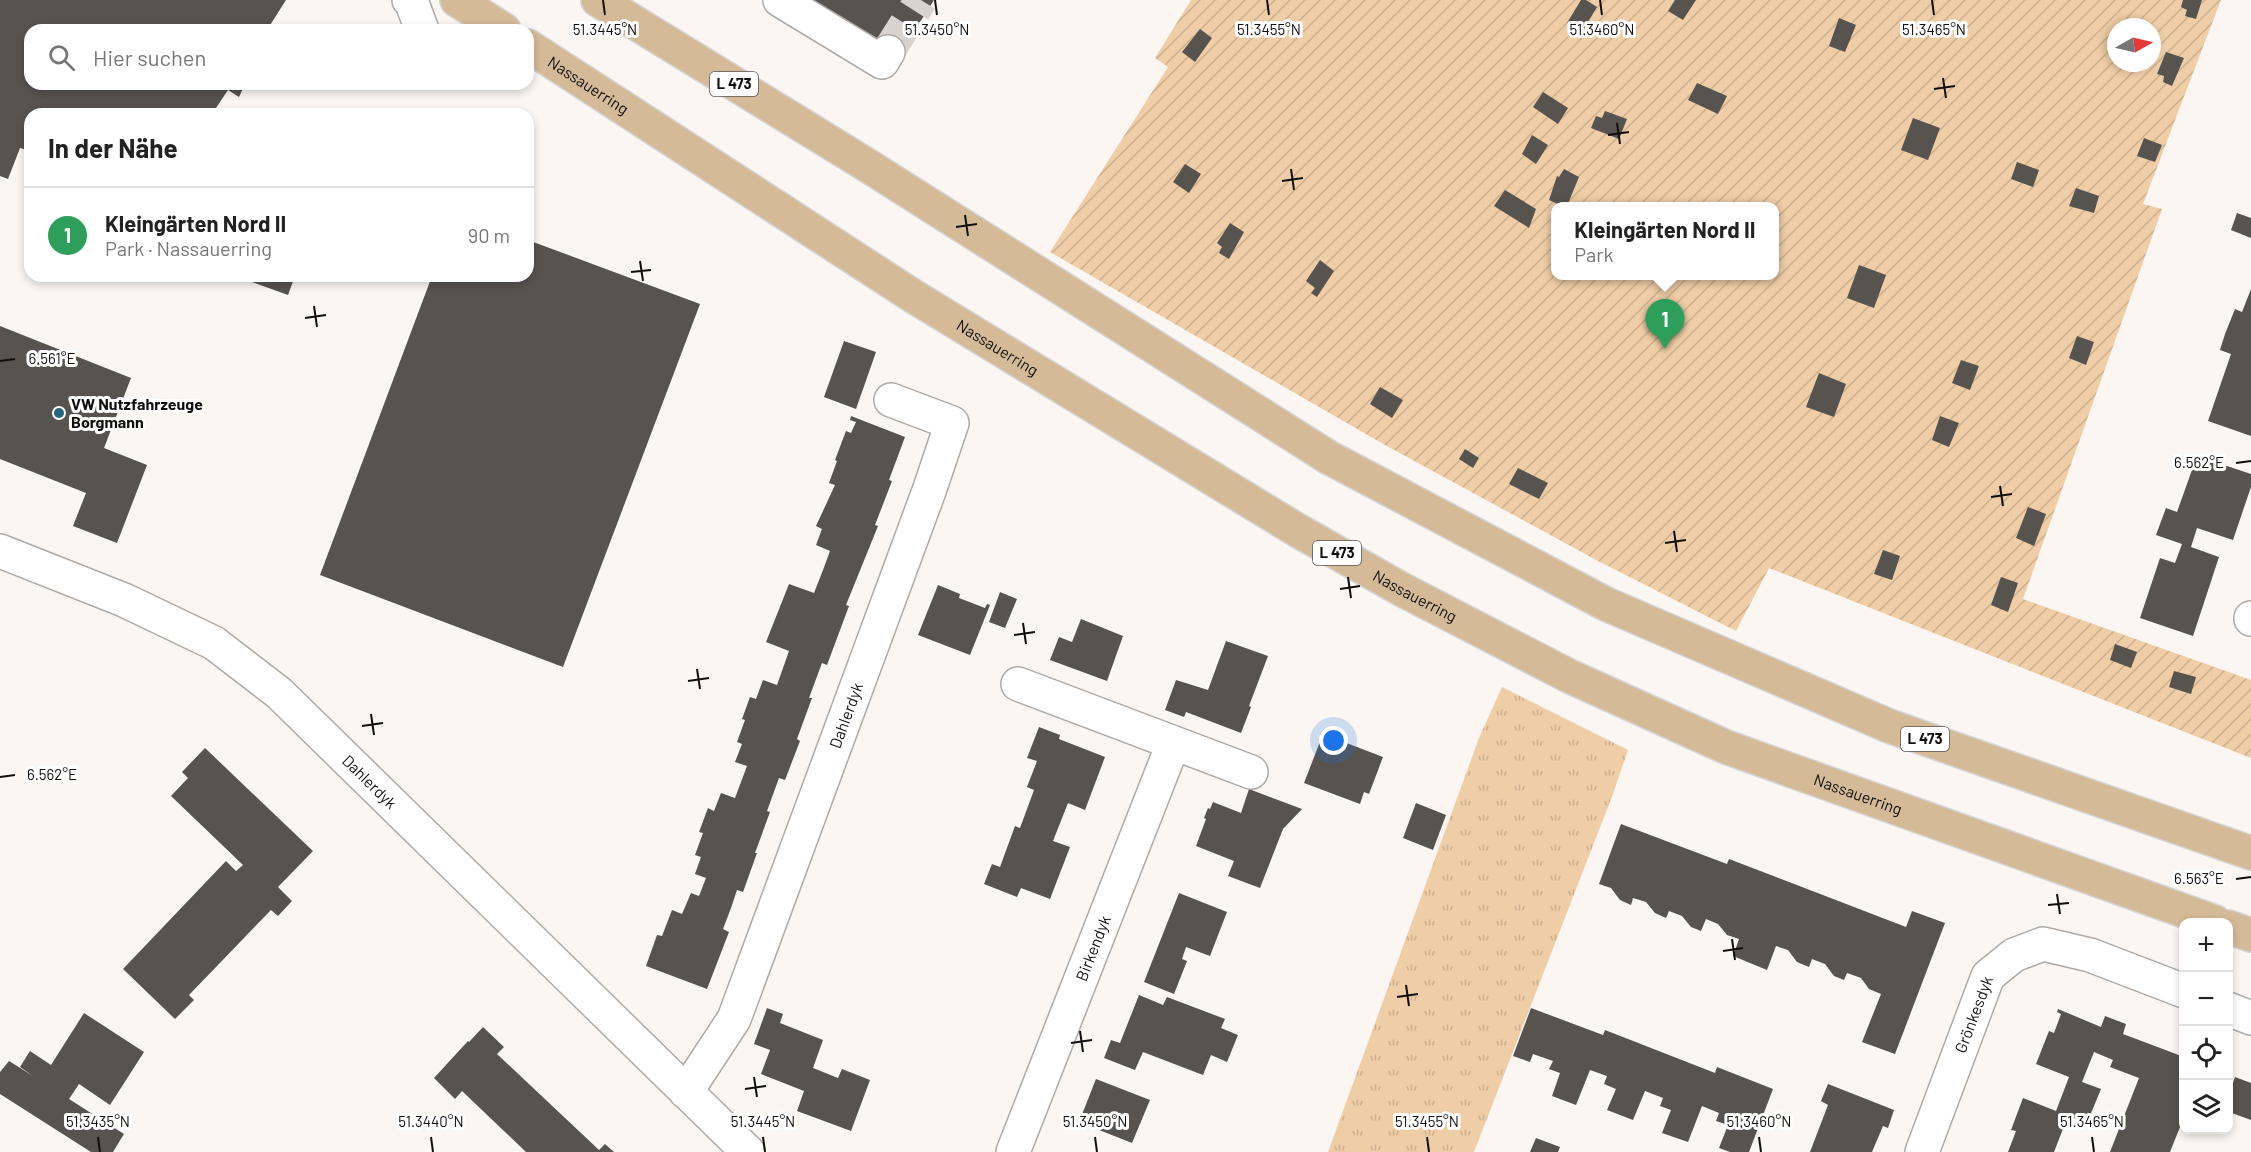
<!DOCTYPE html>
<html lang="de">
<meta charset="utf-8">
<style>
body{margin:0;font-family:Barlow,sans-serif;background:#f2f2f2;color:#222}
.controls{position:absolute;right:18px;bottom:18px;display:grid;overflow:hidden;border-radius:12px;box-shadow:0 3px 9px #0003}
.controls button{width:54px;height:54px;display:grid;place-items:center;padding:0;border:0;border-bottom:2px solid #e0e0e0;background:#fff;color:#222;font:30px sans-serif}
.compass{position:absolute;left:2107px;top:18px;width:54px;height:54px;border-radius:50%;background:#fff;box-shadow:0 3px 9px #0003;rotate:82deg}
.you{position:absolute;left:1334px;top:741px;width:21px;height:21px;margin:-15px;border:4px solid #fff;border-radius:50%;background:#1a73e8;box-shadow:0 0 0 9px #1a73e833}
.badge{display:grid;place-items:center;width:39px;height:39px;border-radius:50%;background:#0b8043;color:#fff;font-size:20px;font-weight:700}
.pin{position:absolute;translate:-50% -50px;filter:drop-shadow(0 2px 3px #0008)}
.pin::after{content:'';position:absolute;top:32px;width:21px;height:18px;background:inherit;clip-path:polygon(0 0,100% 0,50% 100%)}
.popup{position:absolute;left:1551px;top:202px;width:228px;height:78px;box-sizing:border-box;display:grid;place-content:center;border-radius:12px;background:#fff;filter:drop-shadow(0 2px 4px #0005);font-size:20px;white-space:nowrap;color:#767676}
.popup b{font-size:22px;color:#222}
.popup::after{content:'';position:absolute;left:50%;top:100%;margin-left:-12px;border:12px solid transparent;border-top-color:#fff}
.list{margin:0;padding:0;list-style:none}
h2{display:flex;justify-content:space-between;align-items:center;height:78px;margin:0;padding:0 24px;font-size:26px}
h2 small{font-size:20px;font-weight:400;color:#767676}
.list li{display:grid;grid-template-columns:39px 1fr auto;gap:18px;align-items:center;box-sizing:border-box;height:96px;padding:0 24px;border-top:2px solid #e0e0e0}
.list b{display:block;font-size:22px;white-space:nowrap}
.list p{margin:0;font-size:20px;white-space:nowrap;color:#767676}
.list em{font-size:20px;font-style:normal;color:#767676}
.icon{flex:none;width:33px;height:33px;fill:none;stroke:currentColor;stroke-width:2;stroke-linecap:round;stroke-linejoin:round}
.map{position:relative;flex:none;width:2251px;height:1152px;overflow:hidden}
.search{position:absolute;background:#fff;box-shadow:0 3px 9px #0003;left:24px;top:24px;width:510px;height:66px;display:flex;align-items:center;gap:15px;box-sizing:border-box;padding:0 21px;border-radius:18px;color:#767676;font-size:22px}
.panel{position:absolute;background:#fff;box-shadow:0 3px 9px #0003;left:24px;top:108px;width:510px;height:174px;border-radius:18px}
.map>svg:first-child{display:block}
.grass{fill:url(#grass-tufts)}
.garden{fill:url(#garden-furrows);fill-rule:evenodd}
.building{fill:#57534f}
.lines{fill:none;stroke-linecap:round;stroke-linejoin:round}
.minor-tunnel{stroke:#d8d3cf;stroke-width:33;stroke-dasharray:33 16;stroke-linecap:butt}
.minor-casing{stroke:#afaaa5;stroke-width:36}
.major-casing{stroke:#d4d4d4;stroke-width:36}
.minor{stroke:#fff;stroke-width:33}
.major{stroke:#d5ba98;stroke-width:33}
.ticks{fill:none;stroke:#110f0e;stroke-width:2}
.poi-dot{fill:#236578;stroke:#fff;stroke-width:2}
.labels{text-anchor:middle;stroke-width:6;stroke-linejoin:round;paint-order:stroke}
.shield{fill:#fff;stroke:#585756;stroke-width:1.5}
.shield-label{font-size:15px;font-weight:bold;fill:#110f0e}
.street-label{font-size:16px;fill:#110f0e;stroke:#fff}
.poi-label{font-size:16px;font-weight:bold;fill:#110f0e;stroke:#fff;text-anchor:start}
.ticks-label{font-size:15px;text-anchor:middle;fill:#110f0e;stroke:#fff;stroke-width:6;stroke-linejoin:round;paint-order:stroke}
</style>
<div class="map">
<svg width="2251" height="1152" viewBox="0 0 2251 1152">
<defs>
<pattern id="grass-tufts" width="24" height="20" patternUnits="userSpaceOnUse" patternTransform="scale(1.5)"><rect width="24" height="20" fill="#efcda6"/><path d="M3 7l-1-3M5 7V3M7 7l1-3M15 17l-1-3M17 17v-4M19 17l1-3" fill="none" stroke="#ccaf8e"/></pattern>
<pattern id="garden-furrows" width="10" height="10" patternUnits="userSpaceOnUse" patternTransform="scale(1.5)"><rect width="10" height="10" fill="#efcda6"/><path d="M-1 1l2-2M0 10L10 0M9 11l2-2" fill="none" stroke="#ccaf8e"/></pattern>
</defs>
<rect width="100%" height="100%" fill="#fbf6f1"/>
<!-- grass -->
<path class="grass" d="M1502,687L1628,750L1613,794L1474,1152H1328L1479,738Z"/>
<!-- garden -->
<path class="garden" d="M1191,0H2221L2143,204L2162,209L2023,599L2251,680V758L1769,568L1736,631L1598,561L1385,445L1050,252L1168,67L1155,58ZM2116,27H2152V63H2116ZM1556,206H1774V276H1556Z"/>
<!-- building -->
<path class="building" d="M0,0H286L267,30H30V84H245L239,97L228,90L212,114H30V151L20,148L8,179L0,176Z
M803,0H934L896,60Z
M1581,0H1586L1597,7L1582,32L1567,23Z
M1675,0H1696L1683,20L1668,11Z
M2183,0H2202L2196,19L2185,16L2187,10L2181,7Z
M1839,18L1856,25L1845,52L1829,46Z
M1200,29L1212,38L1195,62L1182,52Z
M2166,52L2184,58L2172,86L2163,82L2164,76L2157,74Z
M1697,83L1727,96L1718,114L1688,100Z
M1543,92L1568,108L1558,124L1533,107Z
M1605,111L1627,119L1619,139L1591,128L1596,116L1602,118Z
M1913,118L1940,128L1928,160L1901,150Z
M1532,135L1548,145L1536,164L1522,154Z
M2144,138L2162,145L2155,162L2137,156Z
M2017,162L2039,170L2033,187L2011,179Z
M1185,164L1201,174L1189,193L1173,182Z
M1564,169L1579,177L1567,206H1562L1549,200L1557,176L1559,177Z
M2076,188L2099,196L2094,213L2069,206Z
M1505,190L1536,209L1529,228L1494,206Z
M2237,213L2251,218V238L2231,230Z
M1230,223L1244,232L1229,259L1219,253L1222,247L1217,243Z
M528,240L700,304L563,667L320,575L432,276H528Z
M1320,260L1334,271L1317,297L1311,293L1315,288L1306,281Z
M1859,265L1886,275L1874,308L1847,298Z
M235,276H295L288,295Z
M2251,289V436L2208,421L2231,354L2220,350L2225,334L2235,309L2242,312Z
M0,326L131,378L104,448L147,465L117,543L73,526L86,493L0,459Z
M2077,336L2094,342L2086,365L2069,358Z
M844,341L876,352L856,409L824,397Z
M1961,360L1979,366L1970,390L1952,383Z
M1819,373L1846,384L1834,417L1806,407Z
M1380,387L1403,400L1392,418L1370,404Z
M851,416L905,437L889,480L892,481L875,525L878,526L846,605L849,606L827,665L822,663L809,698H812L797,739L800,741L785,780L779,778L767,811L770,812L755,853H757L743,892L737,890L731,908L723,929L729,932L707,989L646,966L657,935L662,936L672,910L682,914L691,893L699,896L706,878L695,874L701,857L695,855L703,833L699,832L708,808L714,811L721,793L735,798L747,766L735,762L742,744L737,742L745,720L742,719L750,697L756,699L763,680L777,685L789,651L766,642L789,584L814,593L823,570L830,551L816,545L822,529L816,526L835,485L829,483L837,461L835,460L846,431L851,433L856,422L850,420Z
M1940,416L1959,423L1949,447L1932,440Z
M1465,449L1479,458L1473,468L1459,459Z
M2197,456L2251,474V487L2233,540L2197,528L2191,547L2219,557L2193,636L2140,618L2160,558L2175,563L2182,544L2156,535L2166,508L2177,512Z
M1518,468L1548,483L1539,499L1509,484Z
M2028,507L2046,514L2034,546L2016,538Z
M1883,550L1900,556L1892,580L1874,574Z
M2001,577L2018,583L2008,612L1991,605Z
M938,585L960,594L959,598L985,608L987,604L990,605L970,655L918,635Z
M1000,592L1017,599L1005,628L989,622Z
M1081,619L1123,636L1107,681L1050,660L1059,637L1072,642Z
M1226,641L1268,656L1249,706L1251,707L1241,733L1186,712L1184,717L1165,710L1176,680L1208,690Z
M2115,644L2137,652L2131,668L2110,660Z
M2174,671L2196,677L2191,694L2169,687Z
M1039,727L1060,735L1059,739L1105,757L1085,810L1068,803L1053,841L1070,847L1050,899L1021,888L1017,897L984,884L992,864L1000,867L1015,826L1020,828L1034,790L1027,787L1037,761L1027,758Z
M1323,734L1383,757L1369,794L1364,792L1360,804L1304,783Z
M205,748L313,851L278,887L292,901L278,916L271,910L189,995L194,1000L175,1019L123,969L226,861L236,871L243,865L171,796L188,778L182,772Z
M1249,789L1302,809L1283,829L1260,888L1228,876L1234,861L1196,846L1206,819L1204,818L1208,808L1210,809L1213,802L1241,813Z
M1416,803L1446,815L1433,850L1403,838Z
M1621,824L1727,864L1729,859L1906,927L1912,911L1945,923L1895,1054L1862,1042L1881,994L1869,989L1861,978L1847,973L1844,980L1834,976L1825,964L1812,959L1809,967L1797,962L1788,950L1776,946L1767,970L1733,956L1739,939L1727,935L1718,924L1706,919L1701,931L1691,927L1682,916L1669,911L1666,918L1655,913L1646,902L1633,898L1631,905L1620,900L1611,888L1599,884Z
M1179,893L1227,912L1210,956L1186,947L1182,959L1187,961L1174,994L1144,982Z
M1139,995L1163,1005L1167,997L1225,1019L1221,1028L1238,1035L1227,1062L1211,1055L1203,1075L1143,1052L1135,1070L1104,1058L1111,1040L1120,1043Z
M767,1008L783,1014L780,1023L823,1040L813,1068L838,1078L842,1069L870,1080L851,1131L797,1111L804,1091L761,1074L770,1050L754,1044Z
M1531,1008L1603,1035L1605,1030L1715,1073L1717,1067L1773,1089L1749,1152H1730L1719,1148L1728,1125L1716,1121L1719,1113L1702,1106L1688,1142L1662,1133L1671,1110L1660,1106L1663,1098L1645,1091L1633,1120L1607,1110L1616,1089L1604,1084L1607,1076L1590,1070L1576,1105L1552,1096L1560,1073L1549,1069L1553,1061L1533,1054L1530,1062L1513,1056Z
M2058,1009L2101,1027L2105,1016L2126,1024L2123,1034L2184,1057V1117L2170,1152H2110L2139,1078L2110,1067L2113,1060L2094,1052L2082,1082L2101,1089L2087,1123L2068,1116L2054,1152H2008L2016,1131L2011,1130L2023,1098L2056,1111L2069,1077L2036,1064L2049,1031L2054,1033L2061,1014L2057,1012Z
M84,1013L144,1052L110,1105L79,1084L69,1099L124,1134L113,1152H91L0,1094V1072L9,1061L33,1076L20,1067L30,1051L51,1065Z
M483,1027L504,1047L497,1054L599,1150L605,1144L614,1152H526L462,1091L455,1099L434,1078L468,1041L469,1042Z
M2235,1077L2251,1083V1120L2229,1112V1094Z
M1096,1079L1150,1100L1132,1143L1079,1122Z
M1828,1084L1894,1110L1888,1128L1883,1126L1872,1152H1810L1828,1105L1821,1101Z
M1536,1138L1560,1147L1558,1152H1530Z"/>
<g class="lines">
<!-- minor-tunnel -->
<path class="minor-tunnel" d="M888,52L921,0"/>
<defs>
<g id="minor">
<path d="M409,0L412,3L422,30"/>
<path d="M780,0L882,62L888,52"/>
<path id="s1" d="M0,551L124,600L214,643L279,693L748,1152"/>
<path d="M2251,619V618"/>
<path d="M1018,684L1251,772"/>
<path d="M2228,1009L2251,1018"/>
<path id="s2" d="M686,1092L734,1019L929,491L952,423L891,400"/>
<path id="s3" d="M1013,1152L1173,744"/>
<path id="s4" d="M1922,1152L1988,976L2014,955L2043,944L2090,955L2184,991"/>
</g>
<g id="major">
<path d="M457,0L504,30"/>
<path d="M598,0L862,162L1328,457L1606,604L1889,726L2251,853"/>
<path id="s5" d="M528,46L913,296L1297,530L1401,589L1569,676L1726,747L2215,922"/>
<path d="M2228,927L2251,935"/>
</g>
</defs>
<!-- minor casing -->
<use href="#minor" class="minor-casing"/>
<!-- major casing -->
<use href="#major" class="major-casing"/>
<!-- minor -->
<use href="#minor" class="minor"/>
<!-- major -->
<use href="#major" class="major"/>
</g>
<!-- ticks -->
<path class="ticks" d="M603,0L605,15M935,0L937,15M1267,0L1269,15M1600,0L1602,15M1932,0L1934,15M1943,78L1946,98M1934,89L1955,86M1617,123L1620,144M1608,135L1629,132M1291,169L1294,190M1282,181L1303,178M965,215L968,236M956,227L977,224M640,261L643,281M631,272L651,270M314,306L317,327M305,318L326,315M0,361L15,359M2236,463L2251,461M2000,486L2003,506M1991,497L2012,494M1674,531L1677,552M1665,543L1686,540M1348,577L1351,598M1340,589L1360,586M1023,623L1026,644M1014,635L1035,632M697,669L700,689M688,681L709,678M371,714L374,735M362,726L383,723M0,777L15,775M2236,879L2251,877M2057,894L2060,914M2048,905L2069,903M1732,939L1735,960M1723,951L1743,948M1406,985L1409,1006M1397,997L1418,994M1080,1031L1083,1052M1071,1043L1092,1040M754,1077L757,1097M745,1089L766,1086M98,1137L100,1152M431,1137L433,1152M763,1137L765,1152M1095,1137L1097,1152M1427,1137L1429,1152M1759,1137L1761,1152M2092,1137L2094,1152"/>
<!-- markers -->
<circle class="poi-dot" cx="59" cy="413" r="6"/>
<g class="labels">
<!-- shield labels -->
<g class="shield">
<rect x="710" y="72" width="48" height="24" rx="4.5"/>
<rect x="1313" y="541" width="48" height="24" rx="4.5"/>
<rect x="1901" y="727" width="48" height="24" rx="4.5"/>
</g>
<g class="shield-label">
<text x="734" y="89">L 473</text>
<text x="1337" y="558">L 473</text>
<text x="1925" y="744">L 473</text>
</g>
<!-- street labels -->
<g class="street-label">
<text dy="6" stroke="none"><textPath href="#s5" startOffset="72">Nassauerring</textPath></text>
<text dy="6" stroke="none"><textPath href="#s5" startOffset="558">Nassauerring</textPath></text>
<text dy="6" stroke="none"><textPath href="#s5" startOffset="1044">Nassauerring</textPath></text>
<text dy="6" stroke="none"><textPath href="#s2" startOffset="411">Dahlerdyk</textPath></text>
<text dy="6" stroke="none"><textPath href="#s1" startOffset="442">Dahlerdyk</textPath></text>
<text dy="6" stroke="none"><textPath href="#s5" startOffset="1530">Nassauerring</textPath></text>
<text dy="6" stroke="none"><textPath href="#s3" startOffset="219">Birkendyk</textPath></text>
<text dy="6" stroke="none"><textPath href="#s4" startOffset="147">Grönkesdyk</textPath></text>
</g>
<!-- poi labels -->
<g class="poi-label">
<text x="71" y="410">VW Nutzfahrzeuge<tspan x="71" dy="18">Borgmann</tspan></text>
</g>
</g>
<g class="ticks-label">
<text x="605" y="35">51.3445°N</text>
<text x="937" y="35">51.3450°N</text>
<text x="1269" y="35">51.3455°N</text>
<text x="1602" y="35">51.3460°N</text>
<text x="1934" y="35">51.3465°N</text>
<text x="52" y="364">6.561°E</text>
<text x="2199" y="468">6.562°E</text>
<text x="52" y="780">6.562°E</text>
<text x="2199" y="884">6.563°E</text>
<text x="98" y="1127">51.3435°N</text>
<text x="431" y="1127">51.3440°N</text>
<text x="763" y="1127">51.3445°N</text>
<text x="1095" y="1127">51.3450°N</text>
<text x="1427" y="1127">51.3455°N</text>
<text x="1759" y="1127">51.3460°N</text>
<text x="2092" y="1127">51.3465°N</text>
</g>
</svg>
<div class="controls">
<button>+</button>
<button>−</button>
<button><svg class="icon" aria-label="locate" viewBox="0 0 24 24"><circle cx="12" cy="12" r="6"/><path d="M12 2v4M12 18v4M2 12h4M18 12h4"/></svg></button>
<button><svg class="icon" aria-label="layers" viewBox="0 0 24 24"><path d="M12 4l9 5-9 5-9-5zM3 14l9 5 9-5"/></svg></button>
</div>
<svg class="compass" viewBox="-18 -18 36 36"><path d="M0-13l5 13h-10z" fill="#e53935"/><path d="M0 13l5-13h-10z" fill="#767676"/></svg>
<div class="you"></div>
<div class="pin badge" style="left:1665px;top:349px;background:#2e9e5b">1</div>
<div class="popup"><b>Kleingärten Nord II</b>Park</div>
<div class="search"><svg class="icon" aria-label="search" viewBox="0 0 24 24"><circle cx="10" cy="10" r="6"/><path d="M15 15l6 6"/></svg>Hier suchen</div>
<section class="panel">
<h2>In der Nähe<small></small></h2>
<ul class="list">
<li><span class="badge" style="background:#2e9e5b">1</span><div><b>Kleingärten Nord II</b><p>Park · Nassauerring</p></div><em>90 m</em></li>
</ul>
</section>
</div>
